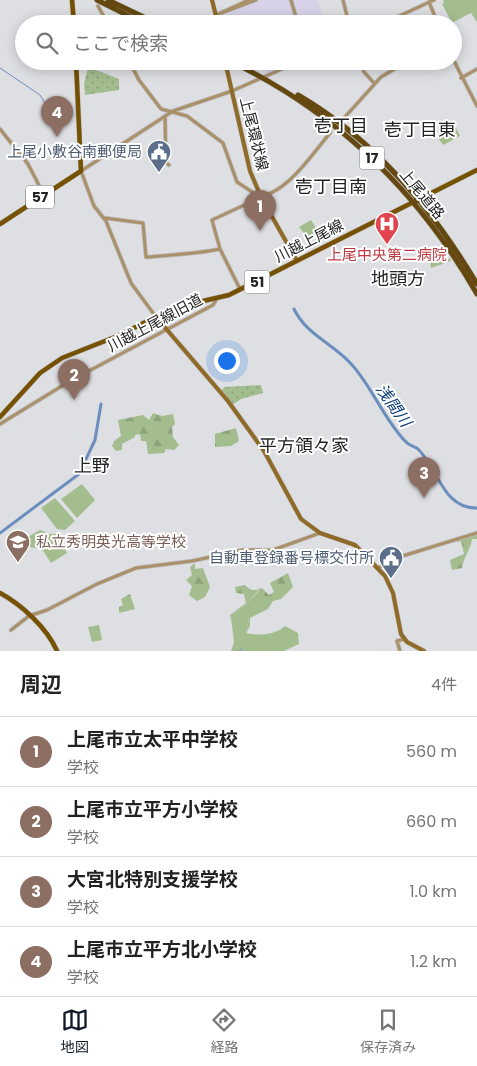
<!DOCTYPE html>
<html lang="ja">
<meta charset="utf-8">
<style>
body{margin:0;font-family:Poppins,"Noto Sans JP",sans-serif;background:#f6f6f6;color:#222}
.you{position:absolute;left:226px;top:360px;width:18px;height:18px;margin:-12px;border:4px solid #fff;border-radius:50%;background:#1a73e8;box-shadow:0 0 0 8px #1a73e833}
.badge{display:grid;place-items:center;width:32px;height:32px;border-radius:50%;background:#111827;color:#fff;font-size:16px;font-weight:700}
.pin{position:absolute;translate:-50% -41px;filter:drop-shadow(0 1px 2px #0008)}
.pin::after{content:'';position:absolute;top:26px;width:18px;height:15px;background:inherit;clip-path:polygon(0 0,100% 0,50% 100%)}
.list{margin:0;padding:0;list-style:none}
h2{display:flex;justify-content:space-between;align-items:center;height:65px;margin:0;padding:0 20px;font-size:21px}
h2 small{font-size:16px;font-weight:400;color:#767676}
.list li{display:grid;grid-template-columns:32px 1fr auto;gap:15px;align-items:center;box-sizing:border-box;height:70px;padding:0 20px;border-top:1px solid #e0e0e0}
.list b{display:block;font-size:19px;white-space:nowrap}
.list p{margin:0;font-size:16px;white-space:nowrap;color:#767676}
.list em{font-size:16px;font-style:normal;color:#767676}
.icon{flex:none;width:28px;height:28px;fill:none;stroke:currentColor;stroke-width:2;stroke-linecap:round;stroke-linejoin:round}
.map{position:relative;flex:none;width:477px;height:651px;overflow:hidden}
.search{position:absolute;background:#fff;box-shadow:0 2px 12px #0003;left:15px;right:15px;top:15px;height:55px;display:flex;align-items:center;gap:12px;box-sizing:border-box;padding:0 18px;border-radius:28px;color:#767676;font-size:19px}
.sheet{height:345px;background:#fff}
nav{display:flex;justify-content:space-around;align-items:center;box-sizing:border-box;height:70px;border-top:1px solid #e0e0e0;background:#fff;font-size:14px;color:#767676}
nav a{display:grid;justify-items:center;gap:2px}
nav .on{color:#111827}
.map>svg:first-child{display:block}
.commercial{fill:#d7d2e8}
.grass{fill:url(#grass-dots)}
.forest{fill:url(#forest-firs)}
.green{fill:#a3bd8f}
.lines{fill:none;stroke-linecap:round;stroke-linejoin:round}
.stream{stroke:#6c8ebd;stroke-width:1}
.river{stroke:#6c8ebd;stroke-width:3}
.tertiary-tunnel{stroke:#b8b9bc;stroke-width:3;stroke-dasharray:3 1.5;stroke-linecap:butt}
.tertiary-casing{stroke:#bcbdc0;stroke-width:4.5}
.secondary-casing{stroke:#bcbdc0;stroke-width:5}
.primary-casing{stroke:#bcbdc0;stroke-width:5.5}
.trunk-casing{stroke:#bcbdc0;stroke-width:6}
.tertiary{stroke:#ab9169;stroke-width:3}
.secondary{stroke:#906a27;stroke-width:4}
.primary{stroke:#755101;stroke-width:4.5}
.trunk{stroke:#644810;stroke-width:5}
.labels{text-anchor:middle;stroke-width:4;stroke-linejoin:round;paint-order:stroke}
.shield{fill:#fff;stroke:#646565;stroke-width:1}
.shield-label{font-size:14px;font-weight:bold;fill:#222323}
.street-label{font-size:15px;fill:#222323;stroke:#fff}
.service-label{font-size:15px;fill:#4e5e75;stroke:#fff;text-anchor:end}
.health-label{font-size:15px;fill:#be3a42;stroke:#fff}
.education-label{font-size:15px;fill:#785e54;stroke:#fff;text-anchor:start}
.water-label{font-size:16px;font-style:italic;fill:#103e78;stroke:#fff}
.quarter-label{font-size:18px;fill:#222323;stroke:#fff}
</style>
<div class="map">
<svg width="477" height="651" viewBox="0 0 477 651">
<defs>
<pattern id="grass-dots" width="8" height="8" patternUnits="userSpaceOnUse" patternTransform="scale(1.25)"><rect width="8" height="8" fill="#a3bd8f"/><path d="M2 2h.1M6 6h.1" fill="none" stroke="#8ca27b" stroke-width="1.8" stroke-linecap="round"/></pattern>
<pattern id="forest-firs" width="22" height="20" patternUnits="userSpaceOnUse" patternTransform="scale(1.25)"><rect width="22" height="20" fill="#a3bd8f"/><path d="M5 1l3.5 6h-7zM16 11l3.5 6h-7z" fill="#8ca27b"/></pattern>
</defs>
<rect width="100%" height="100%" fill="#dedfe2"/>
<!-- commercial -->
<path class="commercial" d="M260,0H290L297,24H220V17Z
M293,0H318L325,24H300Z
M245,61H288L289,63L271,72L265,71Z"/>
<!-- grass -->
<path class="grass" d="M88,67L119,79V90L85,95L84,84Z
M261,385L263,393L241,399L232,405L221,392L224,387Z"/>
<!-- forest -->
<path class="forest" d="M153,413L162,416L173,414L175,424L172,427L173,437L179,445L174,450L166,449L164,453L148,454L146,441H141L140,434L135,435V437L122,444V450L116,451L112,446L114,441L121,436L118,420L143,415L149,420Z
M236,428L239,441L231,446L215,447V434Z
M477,534V539H472C471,549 464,556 462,568L452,570L450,560L464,554L461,541L451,543Z
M195,563V569L203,568L210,587L205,597L197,601L189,595L192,586L186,580L192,575L190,567Z
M288,573L293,587L281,599L273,601L268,609L250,618V626L246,634L249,617L259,589L248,603L231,616L233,630L230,615L246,603L244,594L236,593L235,587L245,585C251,591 254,591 262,588L269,595L274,592L270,583Z
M130,594L135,609L119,613V607L123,605L121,599Z"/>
<!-- green -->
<path class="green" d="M443,0H477V22L471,13L452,23L442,4L444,3Z
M456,128L460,136L443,145L438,138Z
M311,220L318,231L307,237L299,227Z
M438,249L439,262L450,258L451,261L431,268L429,251Z
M82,484L95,500L77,518L61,499Z
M55,498L75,521L65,530L57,529L41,508Z
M40,530L50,534H57L67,553L51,563L42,549L30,547L26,538Z
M260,589L270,605L249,617L246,633C258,636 276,635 285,626L298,633L299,644L284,651H231L234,642L231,616L248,603Z
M99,625L102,640L92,642L88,627Z"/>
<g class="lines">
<!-- stream -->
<path class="stream" d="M0,68L40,95L51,113H71
M239,651L242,649"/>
<!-- river -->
<path class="river" d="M294,309C307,336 335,344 353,366C373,389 384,419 405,441C409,446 414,446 418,449C438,468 443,509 477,508
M0,533L79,474L95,440L101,404"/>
<!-- tertiary-tunnel -->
<path class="tertiary-tunnel" d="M330,133L344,118"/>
<defs>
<path id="tertiary" d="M291,0L298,24
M343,0L349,24
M429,2L438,24
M98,6L108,24
M216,15L256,0
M216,15L249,0
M382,24L434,0
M453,59L477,106
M129,61L139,80L161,109L187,116L223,143L237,182L258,196C285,196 314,152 330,133
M360,61L364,72L374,83
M461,78L477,69
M165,116L166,163L169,165
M344,118L381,77L408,61
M0,129L28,164L44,195
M105,218L143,223L146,257C171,255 196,254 220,249
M240,289L220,249L212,220L253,201L256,196
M156,317L131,283L106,221L94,206L81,171L173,111L232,91L300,61
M0,424L70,381L213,305L216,300
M378,568L396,558L477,533
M11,630L29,616L47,610L97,584L136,568L192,561L243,550H273L320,533
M400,651L397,641L404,639"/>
<path id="secondary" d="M212,0L218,24
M225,61L250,171L261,197L297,261
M156,317L228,401L264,451L301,519L320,533L355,545L385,576L393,593L401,634L407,642L424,651"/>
<path id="primary" d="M72,0L74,24
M0,224L81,171L76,61
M0,417L40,373L62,358L120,335L173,308L229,295L477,170
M0,593C22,605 47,628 57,651"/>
<path id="trunk" d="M97,0L145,24
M108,0L158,24
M230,61C338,113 418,191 477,294
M298,95C375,140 432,208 477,284"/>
</defs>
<!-- tertiary casing -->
<use href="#tertiary" class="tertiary-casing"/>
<!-- secondary casing -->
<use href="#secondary" class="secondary-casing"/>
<!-- primary casing -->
<use href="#primary" class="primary-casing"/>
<!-- trunk casing -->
<use href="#trunk" class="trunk-casing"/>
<!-- tertiary -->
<use href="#tertiary" class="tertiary"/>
<!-- secondary -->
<use href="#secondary" class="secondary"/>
<!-- primary -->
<use href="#primary" class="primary"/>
<!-- trunk -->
<use href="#trunk" class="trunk"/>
</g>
<!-- icons -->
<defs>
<symbol id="civic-pin" viewBox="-11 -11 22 30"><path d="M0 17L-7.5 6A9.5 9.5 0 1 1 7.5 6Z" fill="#5c6f8a" stroke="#fff"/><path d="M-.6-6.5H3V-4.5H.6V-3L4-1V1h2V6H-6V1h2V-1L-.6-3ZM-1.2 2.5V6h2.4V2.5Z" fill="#fff"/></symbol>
<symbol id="hospital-pin" viewBox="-11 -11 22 30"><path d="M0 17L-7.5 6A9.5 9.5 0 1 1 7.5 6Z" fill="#e0444e" stroke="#fff"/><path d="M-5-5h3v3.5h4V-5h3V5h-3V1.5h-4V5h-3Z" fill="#fff"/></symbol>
<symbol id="school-pin" viewBox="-11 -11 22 30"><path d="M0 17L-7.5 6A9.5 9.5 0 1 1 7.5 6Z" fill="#8d6e63" stroke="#fff"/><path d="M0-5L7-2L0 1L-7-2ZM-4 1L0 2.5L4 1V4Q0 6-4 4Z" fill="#fff"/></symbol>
</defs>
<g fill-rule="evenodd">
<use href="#civic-pin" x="145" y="138" width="28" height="38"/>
<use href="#hospital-pin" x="373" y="210" width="28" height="38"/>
<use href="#school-pin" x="4" y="528" width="28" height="38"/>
<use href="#civic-pin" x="377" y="544" width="28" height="38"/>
</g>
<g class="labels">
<!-- shield labels -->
<g class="shield">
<rect x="359.5" y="146.5" width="25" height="23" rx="4"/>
<rect x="26" y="185.5" width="28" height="23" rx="4"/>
<rect x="244.5" y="270.5" width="25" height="23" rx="4"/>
</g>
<g class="shield-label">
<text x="372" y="163">17</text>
<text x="40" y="202">57</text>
<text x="257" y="287">51</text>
</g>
<!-- street labels -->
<g class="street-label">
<text transform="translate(254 134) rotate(76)" y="5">上尾環状線</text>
<text transform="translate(422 194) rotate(50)" y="5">上尾道路</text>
<text transform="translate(309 241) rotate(-27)" y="5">川越上尾線</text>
<text transform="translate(155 323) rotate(-28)" y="5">川越上尾線旧道</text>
</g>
<!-- service labels -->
<g class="service-label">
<text x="142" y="157">上尾小敷谷南郵便局</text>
<text x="374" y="563">自動車登録番号標交付所</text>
</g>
<!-- health labels -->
<g class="health-label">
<text x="387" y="260">上尾中央第二病院</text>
</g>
<!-- education labels -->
<g class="education-label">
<text x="36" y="547">私立秀明英光高等学校</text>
</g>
<!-- water labels -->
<g class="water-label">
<text transform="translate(394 405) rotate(55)" y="6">浅間川</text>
</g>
<!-- quarter labels -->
<g class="quarter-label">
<text x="341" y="132">壱丁目</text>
<text x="420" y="136">壱丁目東</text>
<text x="331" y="193">壱丁目南</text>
<text x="398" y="285">地頭方</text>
<text x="304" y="452">平方領々家</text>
<text x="92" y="472">上野</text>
</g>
</g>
</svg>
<div class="you"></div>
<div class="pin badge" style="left:260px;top:231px;background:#8d6e63">1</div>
<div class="pin badge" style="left:74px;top:400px;background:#8d6e63">2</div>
<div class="pin badge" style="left:424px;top:498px;background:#8d6e63">3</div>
<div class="pin badge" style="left:57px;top:137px;background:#8d6e63">4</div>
<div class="search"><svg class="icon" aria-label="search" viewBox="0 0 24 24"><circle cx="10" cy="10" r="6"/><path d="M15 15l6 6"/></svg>ここで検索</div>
</div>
<section class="sheet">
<h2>周辺<small>4件</small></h2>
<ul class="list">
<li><span class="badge" style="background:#8d6e63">1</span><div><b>上尾市立太平中学校</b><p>学校</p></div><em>560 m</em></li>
<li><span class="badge" style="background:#8d6e63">2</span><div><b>上尾市立平方小学校</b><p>学校</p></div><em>660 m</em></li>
<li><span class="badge" style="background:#8d6e63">3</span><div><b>大宮北特別支援学校</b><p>学校</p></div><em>1.0 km</em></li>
<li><span class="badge" style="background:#8d6e63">4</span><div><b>上尾市立平方北小学校</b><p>学校</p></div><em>1.2 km</em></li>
</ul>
</section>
<nav>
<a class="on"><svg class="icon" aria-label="map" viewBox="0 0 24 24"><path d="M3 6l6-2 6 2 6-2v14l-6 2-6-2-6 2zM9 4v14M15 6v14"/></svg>地図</a>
<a><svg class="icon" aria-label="directions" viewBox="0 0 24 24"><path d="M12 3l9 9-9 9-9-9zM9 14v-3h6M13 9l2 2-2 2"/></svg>経路</a>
<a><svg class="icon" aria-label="saved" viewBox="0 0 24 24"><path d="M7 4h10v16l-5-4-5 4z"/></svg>保存済み</a>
</nav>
